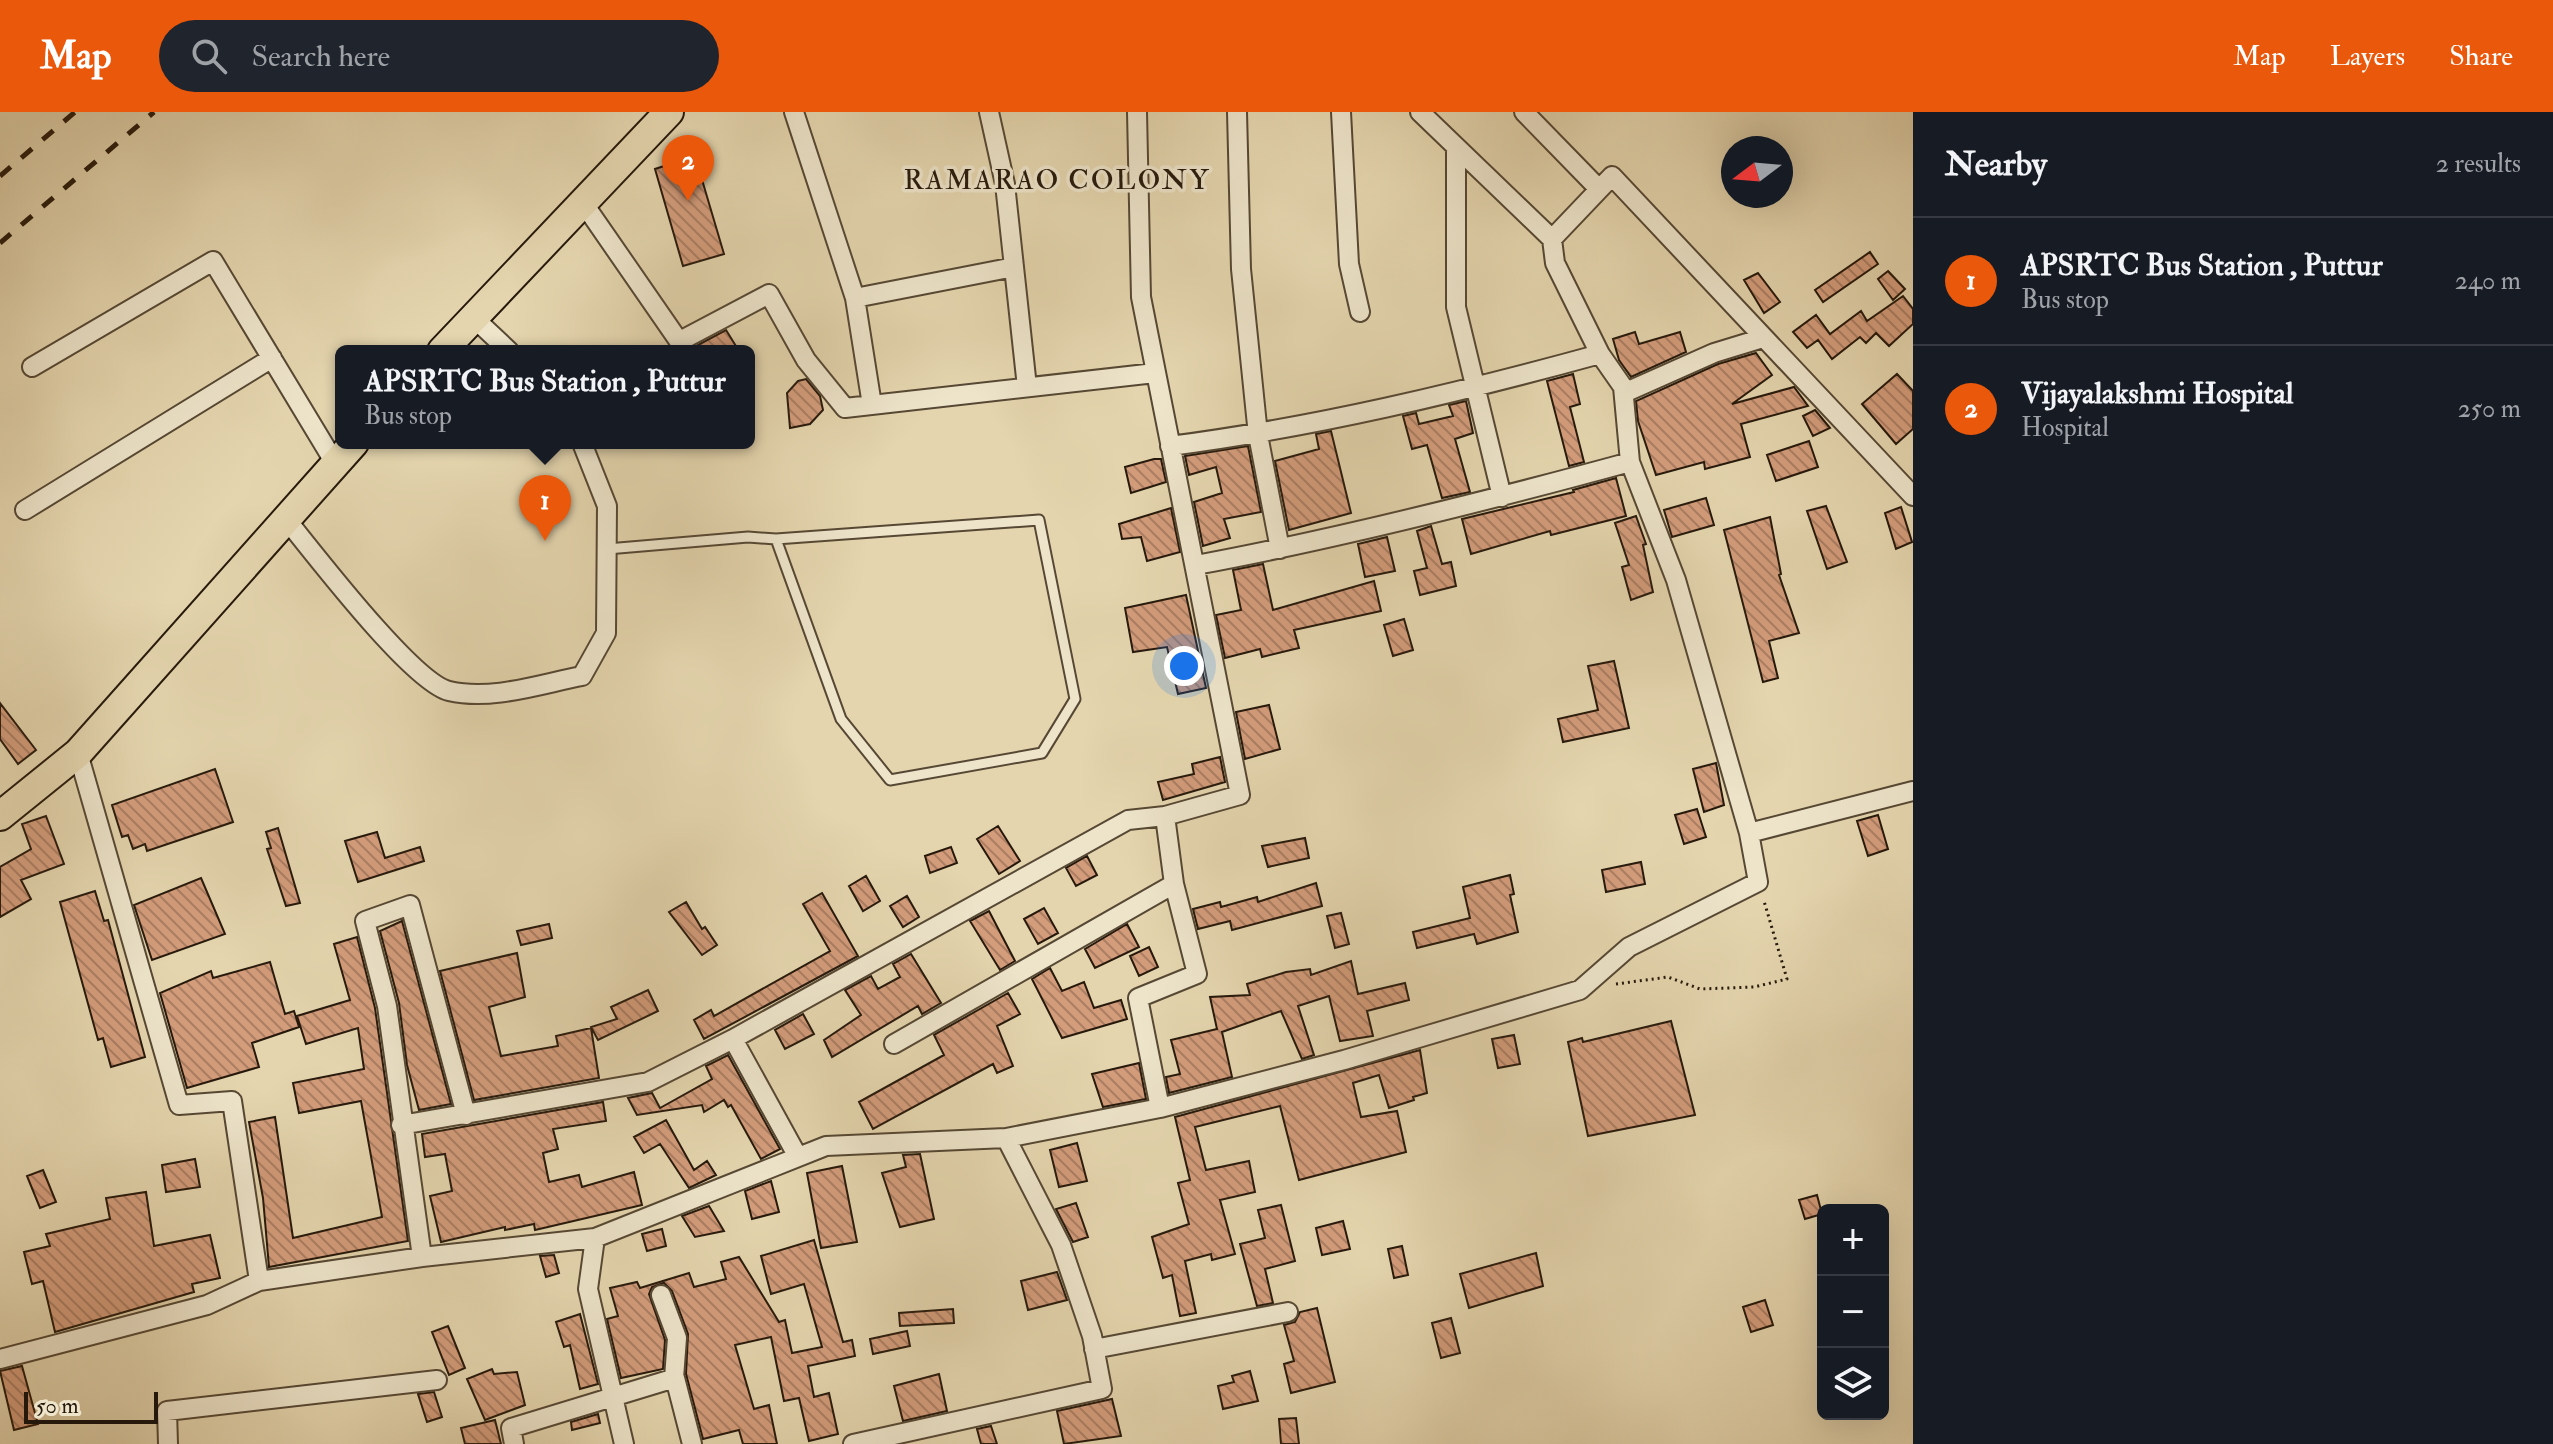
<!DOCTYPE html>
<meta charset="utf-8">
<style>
body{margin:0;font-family:"IM FELL Double Pica",serif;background:#20242c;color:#f1f3f6}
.controls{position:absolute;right:24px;bottom:24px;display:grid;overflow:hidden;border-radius:12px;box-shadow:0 8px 32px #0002}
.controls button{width:72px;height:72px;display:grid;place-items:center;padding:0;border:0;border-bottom:2px solid #363941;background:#171b24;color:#f1f3f6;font:40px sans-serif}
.compass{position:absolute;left:1721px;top:24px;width:72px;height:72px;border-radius:50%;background:#171b24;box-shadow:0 8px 32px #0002;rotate:254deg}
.scale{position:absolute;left:24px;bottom:20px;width:134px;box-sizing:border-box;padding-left:8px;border:4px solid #26190c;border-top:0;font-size:22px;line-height:28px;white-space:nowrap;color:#26190c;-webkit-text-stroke:6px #ede4ca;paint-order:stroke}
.you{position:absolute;left:1184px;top:554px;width:28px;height:28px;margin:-20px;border:6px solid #fff;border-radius:50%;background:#1a73e8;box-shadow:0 0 0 12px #1a73e833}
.badge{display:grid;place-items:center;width:52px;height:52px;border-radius:50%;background:#ea580c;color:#fff;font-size:26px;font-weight:700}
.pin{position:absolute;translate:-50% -66px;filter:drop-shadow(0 2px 4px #0008)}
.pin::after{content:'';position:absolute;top:42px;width:28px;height:24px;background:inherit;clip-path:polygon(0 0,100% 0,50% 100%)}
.popup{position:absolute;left:335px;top:233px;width:420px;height:104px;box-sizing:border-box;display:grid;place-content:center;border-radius:12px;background:#171b24;filter:drop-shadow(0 2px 6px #0005);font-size:26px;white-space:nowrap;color:#9ea1a6}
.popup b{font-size:30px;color:#f1f3f6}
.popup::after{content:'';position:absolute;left:50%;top:100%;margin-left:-16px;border:16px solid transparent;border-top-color:#171b24}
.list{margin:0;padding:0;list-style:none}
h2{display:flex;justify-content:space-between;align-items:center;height:104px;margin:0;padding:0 32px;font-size:34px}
h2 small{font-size:26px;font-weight:400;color:#9ea1a6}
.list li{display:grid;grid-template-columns:52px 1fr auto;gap:24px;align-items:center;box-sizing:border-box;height:128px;padding:0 32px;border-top:2px solid #363941}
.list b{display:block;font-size:30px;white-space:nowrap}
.list p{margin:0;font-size:26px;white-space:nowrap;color:#9ea1a6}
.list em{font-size:26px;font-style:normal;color:#9ea1a6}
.icon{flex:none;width:44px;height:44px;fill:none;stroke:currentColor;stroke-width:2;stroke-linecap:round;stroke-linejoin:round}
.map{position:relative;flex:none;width:1913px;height:1332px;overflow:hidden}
header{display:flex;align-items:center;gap:48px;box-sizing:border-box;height:112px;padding:0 40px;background:#ea580c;color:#fff}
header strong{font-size:38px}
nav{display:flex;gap:44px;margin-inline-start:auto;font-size:28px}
.search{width:560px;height:72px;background:#20242c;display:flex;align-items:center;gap:20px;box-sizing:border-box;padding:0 28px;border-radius:44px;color:#9ea1a6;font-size:30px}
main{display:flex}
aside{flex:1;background:#171b24}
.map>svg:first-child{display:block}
.building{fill:url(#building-back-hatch);stroke:#26190c;stroke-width:2}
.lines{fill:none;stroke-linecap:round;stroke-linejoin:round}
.lane-casing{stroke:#564834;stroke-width:13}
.street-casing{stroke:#564834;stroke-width:22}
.primary-casing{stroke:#26190c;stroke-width:32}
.path{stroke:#26190c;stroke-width:3;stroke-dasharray:2 4;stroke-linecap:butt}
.lane{stroke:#ede4ca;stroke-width:9}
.street{stroke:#ede4ca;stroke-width:18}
.primary{stroke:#e4d5ae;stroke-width:28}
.rail{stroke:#26190c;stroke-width:5;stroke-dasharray:14 14;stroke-linecap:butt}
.labels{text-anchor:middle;stroke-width:7;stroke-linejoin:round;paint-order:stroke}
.neighbourhood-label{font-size:28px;letter-spacing:2px;fill:#26190c;stroke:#ede4ca}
</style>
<header>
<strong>Map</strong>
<div class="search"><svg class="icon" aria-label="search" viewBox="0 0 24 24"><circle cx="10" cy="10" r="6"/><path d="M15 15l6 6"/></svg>Search here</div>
<nav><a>Map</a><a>Layers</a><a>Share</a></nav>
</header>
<main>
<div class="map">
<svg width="1913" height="1332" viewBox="0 0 1913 1332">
<defs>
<pattern id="building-back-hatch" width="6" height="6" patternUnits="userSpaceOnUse" patternTransform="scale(2)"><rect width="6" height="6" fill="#d39c7b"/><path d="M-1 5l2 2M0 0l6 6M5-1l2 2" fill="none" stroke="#ab7e63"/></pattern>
</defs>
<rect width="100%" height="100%" fill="#e4d5ae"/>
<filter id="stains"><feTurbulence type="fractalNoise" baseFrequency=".0025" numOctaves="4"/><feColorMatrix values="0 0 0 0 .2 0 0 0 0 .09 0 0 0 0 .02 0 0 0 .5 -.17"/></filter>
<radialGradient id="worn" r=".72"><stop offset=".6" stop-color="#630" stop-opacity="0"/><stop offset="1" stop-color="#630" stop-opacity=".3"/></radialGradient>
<!-- building -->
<path class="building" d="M695,44L724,142L683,154L655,57Z
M1870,140L1878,152L1823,190L1815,178Z
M1888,159L1905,177L1893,188L1878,167Z
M1758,161L1780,190L1764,201L1744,168Z
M1903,184L1913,197V212L1889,234L1876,221L1866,231L1860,225L1832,247L1818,228L1807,236L1793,220L1816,203L1830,222L1861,199L1867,209Z
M726,218L739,239H697L696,234Z
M1635,220L1639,232L1680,220L1686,240L1631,265L1619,248L1613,227Z
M1756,241L1772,263L1732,292L1794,275L1808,294L1741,312L1750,345L1705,357L1704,350L1656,363L1638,309L1636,289L1718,252Z
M1573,262L1580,292L1570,295L1584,350L1569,354L1547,269Z
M1897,262L1913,279V317L1896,332L1862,292Z
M806,267L820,284L823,298L810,312L790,316L787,281L798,269Z
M1466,289L1473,321L1455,327L1470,380L1442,386L1427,333L1412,337L1403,304L1416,301L1419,312L1453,304L1449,293Z
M1815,298L1830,316L1813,324L1803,304Z
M1331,319L1351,401L1289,418L1275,349L1319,337L1316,322Z
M1809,329L1818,355L1776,369L1767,343Z
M1248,334L1261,400L1224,407L1230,426L1203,434L1194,390L1222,381L1216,355L1189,363L1185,344Z
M1154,347H1161L1166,370L1131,381L1125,355Z
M1616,366L1626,404L1551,423L1550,419L1471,442L1462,407L1574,380L1573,378Z
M1706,386L1714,413L1672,425L1664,398Z
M1826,394L1847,450L1827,457L1807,399Z
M1901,395L1912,430L1896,437L1885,401Z
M1171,396L1180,440L1147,449L1141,425L1122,427L1119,412Z
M1636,404L1646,432L1643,433L1653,480L1631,488L1622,455L1629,453L1615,411Z
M1770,405L1781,462L1779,463L1799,521L1769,529L1778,566L1763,570L1724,418Z
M1431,414L1442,452L1451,450L1456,474L1420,483L1414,459L1427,456L1417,419Z
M1387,425L1395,459L1365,465L1358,432Z
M1263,452L1273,498L1374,469L1381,499L1294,518L1299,536L1262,545L1260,537L1225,546L1216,503L1241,498L1233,458Z
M1186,483L1206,576L1178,582L1167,535L1133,540L1125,496Z
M1404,507L1413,538L1393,544L1384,513Z
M1614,549L1629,616L1563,630L1558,607L1598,598L1588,554Z
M0,591L36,638L18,652L0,627Z
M1269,593L1280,637L1245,647L1236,600Z
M1220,645L1225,670L1163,688L1158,670L1194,662L1192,652Z
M1716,651L1724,693L1704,700L1693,657Z
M215,657L233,710L147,739L145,732L133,737L128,723L122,725L112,693Z
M1697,697L1706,725L1684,732L1675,703Z
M1878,703L1888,737L1868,744L1857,709Z
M46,704L64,752L21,768L31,787L0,805V755L31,737L22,712Z
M998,714L1020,749L999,762L977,727Z
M278,716L300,791L286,794L267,737L271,736L266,720Z
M377,720L385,746L420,735L424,749L358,770L345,729Z
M1305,726L1309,746L1268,755L1262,734Z
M951,735L957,751L930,761L925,744Z
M1087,744L1097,763L1076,774L1066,756Z
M1641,750L1645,772L1606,780L1602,758Z
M1510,763L1514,782L1510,783L1518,820L1477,832L1474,822L1417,836L1413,820L1470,806L1463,775Z
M866,764L880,789L863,799L849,774Z
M201,766L225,822L152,848L134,793Z
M1316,771L1322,794L1232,818L1230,809L1198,817L1193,797L1220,790L1221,795L1257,785L1258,790Z
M95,779L104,809L108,808L145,945L111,955L103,926L98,928L60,790Z
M822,781L858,844L704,927L694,908L711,898L714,904L830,839L803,792Z
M907,784L919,805L903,815L890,794Z
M686,790L702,817L705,815L717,833L702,843L669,800Z
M1044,796L1058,821L1038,832L1024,807Z
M989,799L1015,849L1000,858L970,809Z
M1341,801L1349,832L1335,836L1327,804Z
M402,809L451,992L419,998L407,953L399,891L380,819Z
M549,812L552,826L521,833L517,819Z
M1127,812L1139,835L1095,856L1085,837Z
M357,825L375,896L408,1129L269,1155L263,1086L249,1010L275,1005L293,1126L382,1105L361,989L299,1001L293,971L364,957L358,916L306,932L297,904L350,888L334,832Z
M1149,835L1158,855L1139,864L1130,844Z
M517,841L525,885L489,895L501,944L558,934L556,924L591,916L599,966L474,988L440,859Z
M911,842L941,891L922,902L918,894L832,945L824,928L861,903L845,878L871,864L878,877L900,865L893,852Z
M1351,849L1358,882L1405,871L1409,888L1367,899L1373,924L1340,929L1329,884L1298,894L1314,943L1302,947L1281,899L1222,920L1232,965L1169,981L1166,965L1180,962L1171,928L1217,917L1210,885L1250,883L1247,872L1286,860L1310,857L1311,863Z
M270,850L285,902L294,899L299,915L252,931L259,955L187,976L160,881L211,859L213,866Z
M1050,856L1062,879L1084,870L1094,896L1121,888L1127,907L1062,926L1032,867Z
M648,878L658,899L598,928L591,915L617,907L611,895Z
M1008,881L1020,902L997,914L1013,954L997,961L993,952L873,1017L859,990L944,943L934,923Z
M803,902L814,922L785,937L775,918Z
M1671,909L1695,1003L1588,1024L1568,930L1582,926L1583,930Z
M1514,923L1520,952L1498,956L1492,927Z
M1420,938L1427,981L1413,985L1414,988L1389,996L1379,963L1353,971L1361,1005L1397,999L1406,1040L1299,1068L1280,994L1195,1015L1206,1058L1249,1049L1255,1080L1220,1088L1235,1142L1212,1148L1211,1142L1185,1149L1196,1201L1180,1204L1172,1163L1163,1166L1152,1125L1189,1112L1178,1071L1190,1068L1175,1005Z
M728,943L780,1037L761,1047L731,993L728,995L724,988L704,1000L702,993L637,1003L628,986L652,981L660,996L712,967L706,954Z
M1139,951L1146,987L1103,995L1092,962Z
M603,990L606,1009L553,1017L558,1037L543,1041L549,1070L579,1063L582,1075L634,1060L642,1093L535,1118L534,1112L505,1118V1115L441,1130L430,1084L452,1079L445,1042L425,1045L422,1022Z
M666,1008L694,1058L707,1049L716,1063L689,1076L660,1032L644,1041L634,1025Z
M1077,1031L1087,1069L1059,1075L1050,1038Z
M920,1042L934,1107L900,1115L882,1061L906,1055L903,1043Z
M195,1047L200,1075L166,1080L162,1053Z
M842,1054L857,1130L821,1136L807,1061Z
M43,1058L56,1090L40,1096L27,1064Z
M771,1069L779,1100L752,1107L745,1079Z
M146,1080L154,1134L210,1123L220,1166L192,1172L194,1180L55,1220L43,1169L32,1172L24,1140L50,1134L46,1122L110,1107L106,1086Z
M1817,1083L1822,1102L1805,1107L1799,1088Z
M1076,1091L1088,1125L1073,1130L1056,1097Z
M1281,1093L1295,1149L1265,1157L1273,1191L1257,1194L1240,1132L1265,1126L1258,1098Z
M709,1094L724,1119L695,1125L682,1104Z
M1343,1109L1350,1137L1322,1143L1316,1116Z
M662,1117L666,1134L647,1139L642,1122Z
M814,1128L843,1230L852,1228L855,1244L808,1254L814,1285L829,1281L838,1322L809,1329L799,1286L784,1289L771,1225L735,1233L754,1297L769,1293L777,1332H743L739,1318L703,1327L686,1262L688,1222L672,1179L664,1171L652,1175L649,1182L665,1228L663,1257L621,1266L607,1207L618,1204L610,1176L637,1170L640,1176L689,1161L694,1175L726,1167L721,1150L739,1145L779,1210L785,1208L792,1241L822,1235L804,1172L771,1182L761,1144Z
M1402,1134L1408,1163L1394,1166L1388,1137Z
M1536,1141L1543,1174L1469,1196L1460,1162Z
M554,1143L559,1161L546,1165L540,1144Z
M1057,1160L1067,1188L1028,1198L1021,1169Z
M1765,1188L1773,1213L1751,1220L1743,1195Z
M1317,1196L1335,1270L1291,1281L1284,1252L1294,1249L1284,1213L1295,1210L1300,1200Z
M953,1197L954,1211L900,1214L899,1201Z
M580,1202L598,1272L580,1277L570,1233L564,1235L556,1210Z
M1451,1206L1460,1241L1441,1246L1432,1211Z
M448,1214L465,1256L449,1263L432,1220Z
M907,1219L910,1234L873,1242L870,1227Z
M22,1254L38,1312L14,1318L0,1259Z
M492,1257L494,1262L517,1260L525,1293L485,1308L467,1267Z
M1250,1259L1258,1289L1223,1297L1218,1274L1234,1270L1232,1264Z
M939,1262L947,1299L903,1309L894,1274Z
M434,1280L442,1305L427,1310L418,1282Z
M1112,1287L1121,1324L1064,1332L1057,1299Z
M598,1302L600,1311L572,1318L571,1310Z
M1296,1306L1299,1332H1281L1279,1307Z
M495,1308L501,1332H465L461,1316Z
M991,1314L997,1332H981L977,1317Z"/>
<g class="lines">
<defs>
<path id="lane" d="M607,437L748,425L776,427L841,607L890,668L1042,641L1075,587L1039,408L776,427"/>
<path id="street" d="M794,0L855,186L872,293
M989,0L1005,72L1027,275
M1137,0L1141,185L1240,683L1165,704L1174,772L1197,862L1138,886L1160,996
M1237,0L1241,157L1258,323L1280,437
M1341,0L1349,152L1360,200
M1420,0L1552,127L1612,64L1913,384
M1524,0L1599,77
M1456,35V195L1502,385
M584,92L685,238
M855,186L1014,155
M474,206L509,239
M680,229L769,182L806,248L845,296L1155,261
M1600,242L1623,275L1630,350L1676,468L1749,721
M32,255L213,149L335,351
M1624,281L1714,241L1763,226
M1170,334C1316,315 1458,281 1600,242L1555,151L1552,127
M25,398L272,246
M286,407C313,440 412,570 449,579C492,589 540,572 582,564L606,521L607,394L582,331
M1196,453C1342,426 1487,389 1630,350
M78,641L179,993L232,989L259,1169
M733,927L1128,708L1165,704
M894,932L1174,772
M401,1013L648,970L733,927L798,1045
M422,1145L387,894L365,809L410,793L466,1003
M661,1183L677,1226L674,1266
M1094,1237L1288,1200
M0,1247L207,1193L259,1169L422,1145L595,1126
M168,1332L167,1299L437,1268
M514,1332L511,1316L675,1266L692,1332
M624,1332L588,1177L595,1126L826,1034L1006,1026L1160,996L1344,948L1580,878L1629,835L1758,770L1749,721L1913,679
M853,1332L1102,1277L1092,1224L1061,1133L1006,1026"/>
<path id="primary" d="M442,239L669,0
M0,704L78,641L354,331"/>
</defs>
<!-- lane casing -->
<use href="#lane" class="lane-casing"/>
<!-- street casing -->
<use href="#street" class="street-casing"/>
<!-- primary casing -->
<use href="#primary" class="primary-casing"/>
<!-- path -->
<path class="path" d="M1616,872L1668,865L1700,877L1754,875L1787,867L1764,789"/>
<!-- lane -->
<use href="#lane" class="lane"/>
<!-- street -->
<use href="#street" class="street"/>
<!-- primary -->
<use href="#primary" class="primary"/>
<!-- rail -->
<path class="rail" d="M0,64L75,0
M0,131L154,0"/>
</g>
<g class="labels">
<!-- neighbourhood labels -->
<g class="neighbourhood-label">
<text x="1057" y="77">RAMARAO COLONY</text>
</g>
</g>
<rect width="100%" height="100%" filter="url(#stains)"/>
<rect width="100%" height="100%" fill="url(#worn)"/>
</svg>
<div class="controls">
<button>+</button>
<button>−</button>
<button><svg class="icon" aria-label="layers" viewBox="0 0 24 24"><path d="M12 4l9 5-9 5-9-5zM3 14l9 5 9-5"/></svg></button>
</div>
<svg class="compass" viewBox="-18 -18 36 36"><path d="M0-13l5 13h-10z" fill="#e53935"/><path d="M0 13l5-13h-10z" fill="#9ea1a6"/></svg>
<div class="scale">50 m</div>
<div class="you"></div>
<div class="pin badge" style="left:545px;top:429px">1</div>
<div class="popup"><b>APSRTC Bus Station , Puttur</b>Bus stop</div>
<div class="pin badge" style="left:688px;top:89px">2</div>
</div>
<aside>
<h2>Nearby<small>2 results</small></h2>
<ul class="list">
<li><span class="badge">1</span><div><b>APSRTC Bus Station , Puttur</b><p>Bus stop</p></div><em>240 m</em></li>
<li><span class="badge">2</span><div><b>Vijayalakshmi Hospital</b><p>Hospital</p></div><em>250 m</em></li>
</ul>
</aside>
</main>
